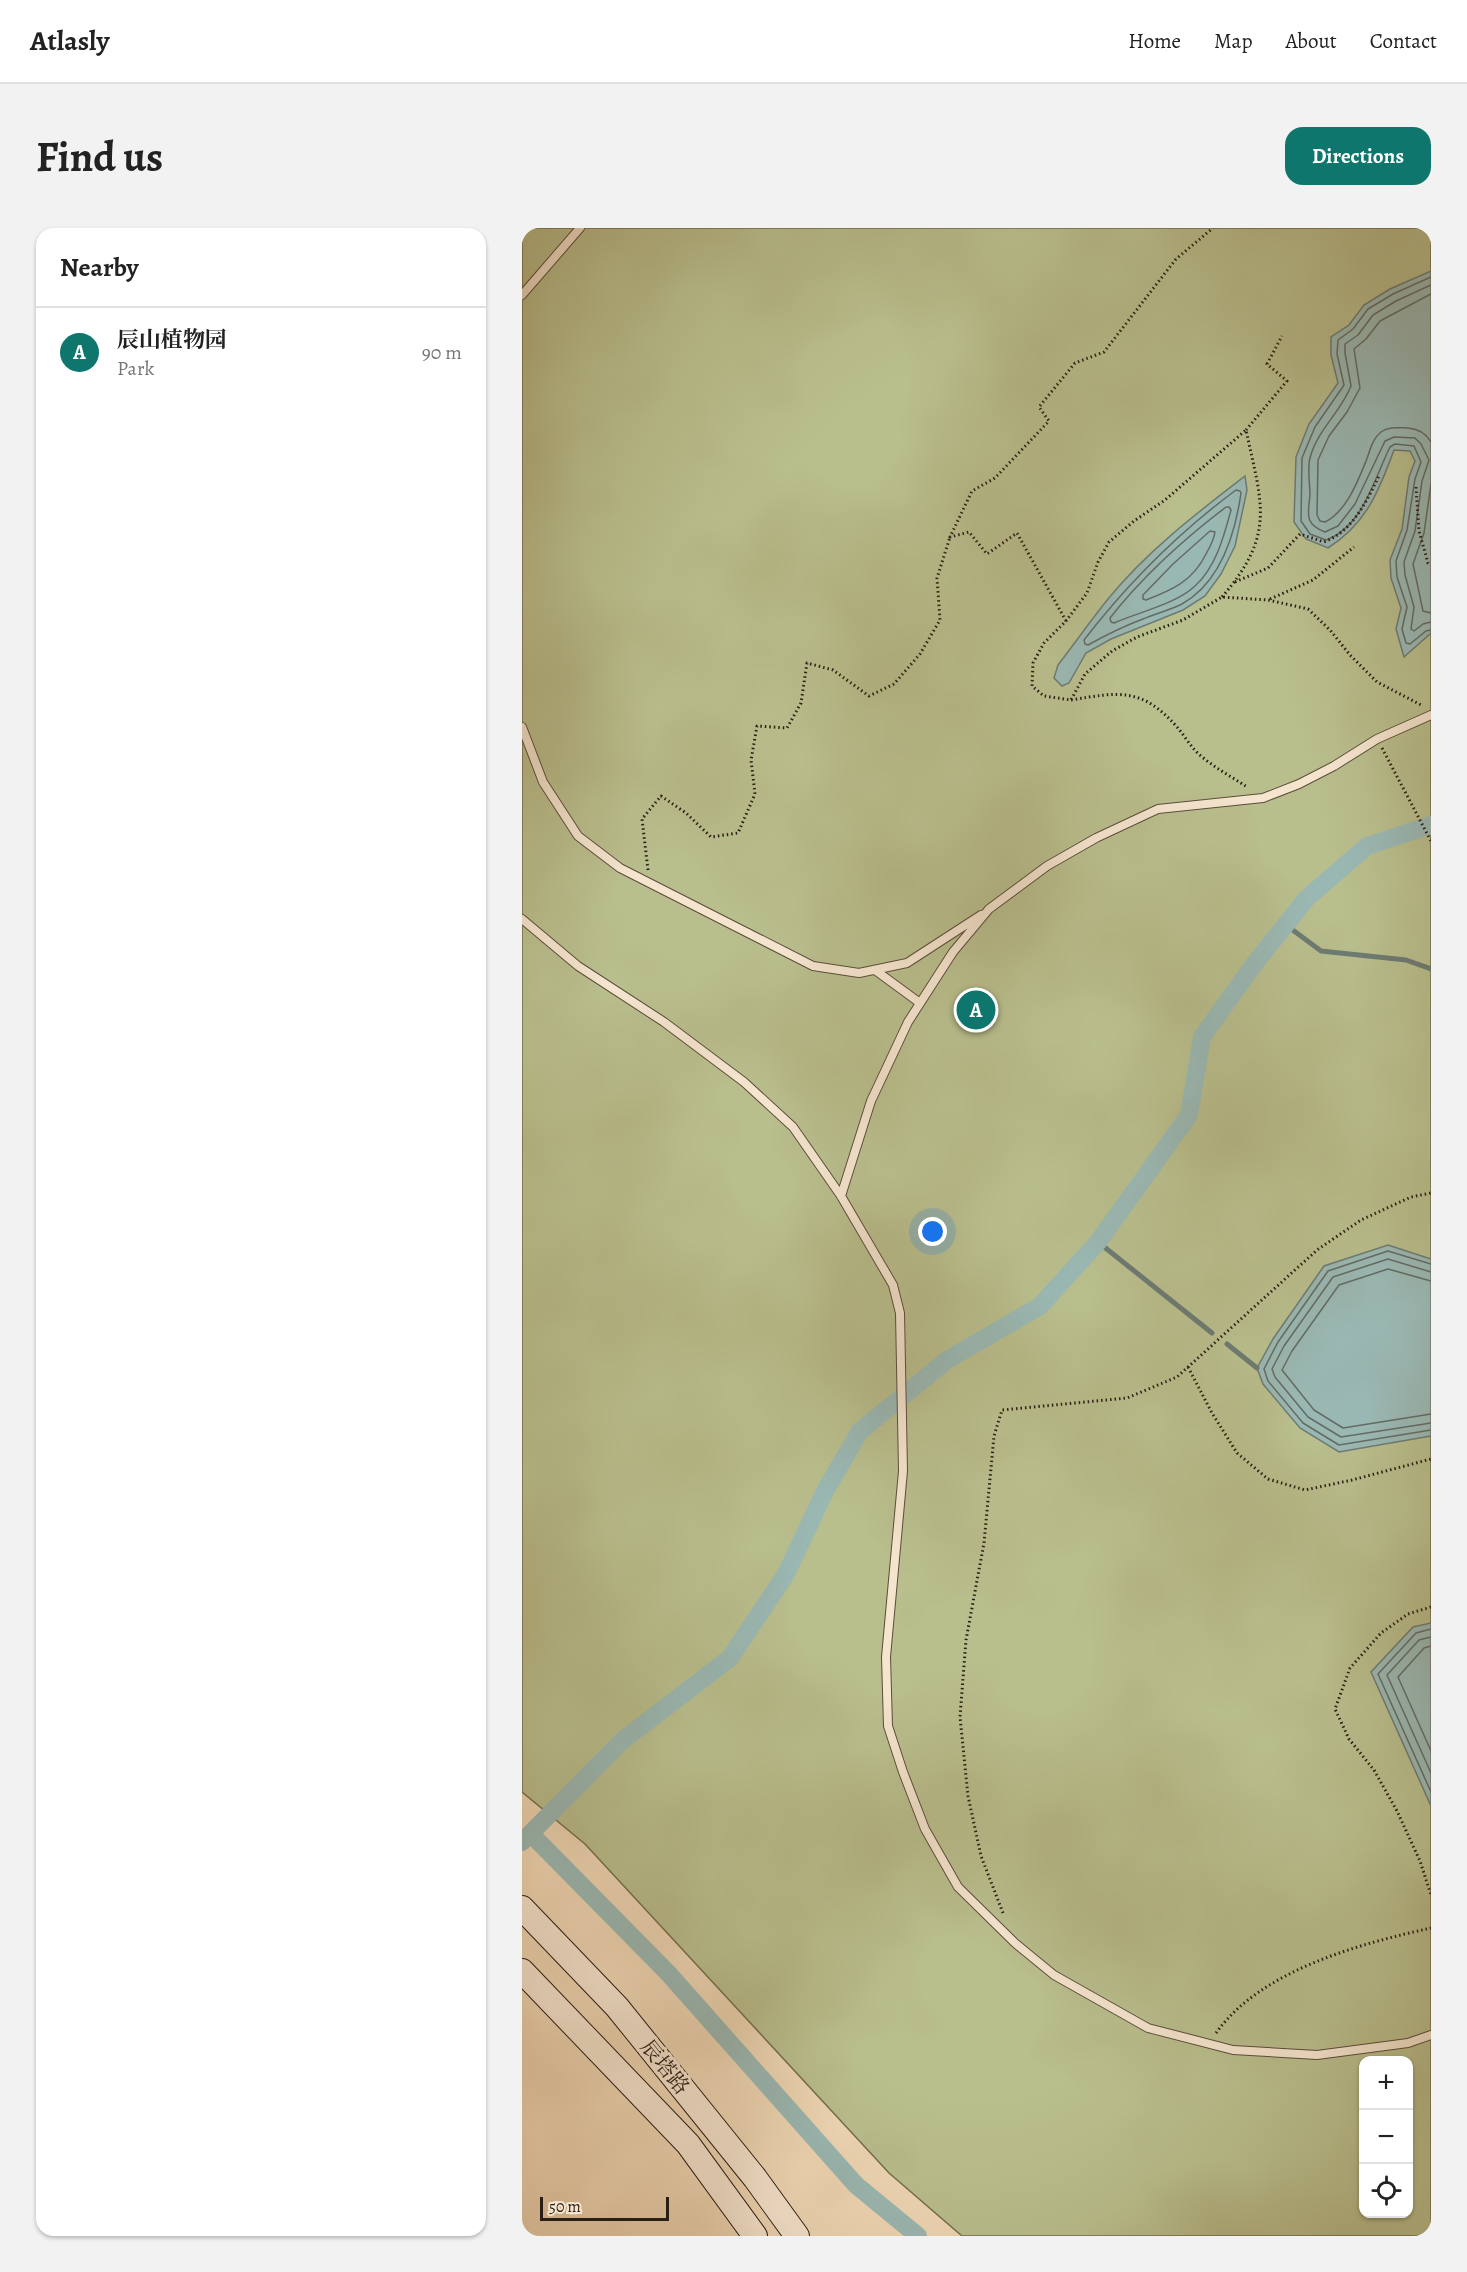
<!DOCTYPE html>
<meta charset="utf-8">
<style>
body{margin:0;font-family:Alegreya,"Noto Serif SC",serif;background:#f2f2f2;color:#222}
.controls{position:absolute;right:18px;bottom:18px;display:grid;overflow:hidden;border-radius:12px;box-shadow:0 2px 4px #0004}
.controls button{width:54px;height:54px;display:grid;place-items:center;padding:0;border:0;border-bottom:2px solid #e0e0e0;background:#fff;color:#222;font:30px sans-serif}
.scale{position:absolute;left:18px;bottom:15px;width:129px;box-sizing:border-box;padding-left:6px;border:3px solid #2a1f14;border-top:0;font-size:16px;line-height:21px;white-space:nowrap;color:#2a1f14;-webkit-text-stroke:4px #f5e5cf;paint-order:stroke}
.you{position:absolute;left:411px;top:1004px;width:21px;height:21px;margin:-15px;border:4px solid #fff;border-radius:50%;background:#1a73e8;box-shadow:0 0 0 9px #1a73e833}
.badge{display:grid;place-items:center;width:39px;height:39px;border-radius:50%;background:#0f766e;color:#fff;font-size:20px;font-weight:700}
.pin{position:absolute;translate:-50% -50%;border:3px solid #fff;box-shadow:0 2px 6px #0006}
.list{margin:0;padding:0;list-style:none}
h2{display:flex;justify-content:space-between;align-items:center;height:78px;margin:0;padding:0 24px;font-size:26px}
h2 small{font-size:20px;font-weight:400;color:#767676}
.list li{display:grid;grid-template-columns:39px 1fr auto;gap:18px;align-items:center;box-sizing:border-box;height:90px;padding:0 24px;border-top:2px solid #e0e0e0}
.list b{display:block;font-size:22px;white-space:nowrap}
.list p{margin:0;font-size:20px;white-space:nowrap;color:#767676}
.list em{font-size:20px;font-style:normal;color:#767676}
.icon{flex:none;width:33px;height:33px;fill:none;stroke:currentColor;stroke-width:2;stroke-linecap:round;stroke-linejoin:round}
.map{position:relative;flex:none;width:909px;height:2008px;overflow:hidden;border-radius:18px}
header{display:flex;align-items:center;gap:36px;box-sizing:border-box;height:84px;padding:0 30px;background:#fff;border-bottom:2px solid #e0e0e0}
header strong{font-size:28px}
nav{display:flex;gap:33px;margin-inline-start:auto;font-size:21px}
.intro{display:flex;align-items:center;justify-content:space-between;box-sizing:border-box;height:144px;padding:0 36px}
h1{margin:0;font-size:42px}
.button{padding:15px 27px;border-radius:18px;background:#0f766e;color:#fff;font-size:21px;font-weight:700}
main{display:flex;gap:36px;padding:0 36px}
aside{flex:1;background:#fff;border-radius:18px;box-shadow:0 2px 4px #0004}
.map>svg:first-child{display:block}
.green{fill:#b9be8d;stroke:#726e50;stroke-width:1.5;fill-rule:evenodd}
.water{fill:#9ab8b3;stroke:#6d7b73;stroke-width:1.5}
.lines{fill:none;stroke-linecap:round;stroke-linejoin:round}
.shore{stroke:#626c64;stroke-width:1.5}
.stream{stroke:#6d7b73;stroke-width:5}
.canal{stroke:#9ab8b3;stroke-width:18}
.lane-casing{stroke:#5b4d3c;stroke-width:10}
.secondary-casing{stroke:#2a1f14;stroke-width:26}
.path{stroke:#2a1f14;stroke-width:3;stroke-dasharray:1.5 3;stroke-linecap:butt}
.lane{stroke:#f5e5cf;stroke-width:8}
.secondary{stroke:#f5e5cf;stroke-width:24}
.labels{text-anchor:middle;stroke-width:6;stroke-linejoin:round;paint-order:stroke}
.street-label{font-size:21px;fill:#2a1f14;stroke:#f5e5cf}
</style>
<header>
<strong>Atlasly</strong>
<nav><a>Home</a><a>Map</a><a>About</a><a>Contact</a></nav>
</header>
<div class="intro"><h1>Find us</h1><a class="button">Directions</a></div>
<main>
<aside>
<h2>Nearby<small></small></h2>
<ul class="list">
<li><span class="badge">A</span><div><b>辰山植物园</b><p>Park</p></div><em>90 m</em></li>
</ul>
</aside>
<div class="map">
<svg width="909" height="2008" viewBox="0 0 909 2008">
<rect width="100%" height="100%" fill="#efd7b5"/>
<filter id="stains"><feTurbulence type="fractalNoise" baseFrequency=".00333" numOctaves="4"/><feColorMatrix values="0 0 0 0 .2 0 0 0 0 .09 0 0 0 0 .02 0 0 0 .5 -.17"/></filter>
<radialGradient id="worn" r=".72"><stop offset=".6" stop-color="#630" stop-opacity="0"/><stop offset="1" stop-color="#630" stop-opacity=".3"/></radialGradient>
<!-- green -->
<path class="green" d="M0,0H909V2008H440L367,1945L63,1616L0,1564ZM842,1832H886V1986H842Z"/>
<!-- water -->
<path class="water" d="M909,43V405L882,429L874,401L879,380L869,350L868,332L880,301L887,249L893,233L888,223L872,222C857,263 844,296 806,320L784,311L772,294L774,229L787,196L816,155L809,127V109L827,97L842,77L868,61Z
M723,248L725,262L713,318L699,346L683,368L661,382L589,411L564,425L547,455L540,458L532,450L536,437C553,415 569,392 586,371C625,323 675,285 723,248Z
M866,1017L909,1031V1208L817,1224L778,1200L741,1156L735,1140L751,1111L802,1038Z
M909,1395V1578L849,1444L891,1399Z"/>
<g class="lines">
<!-- shore -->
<path class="shore" d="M909,49L871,66L846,81L831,101L816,112L815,126L822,157L793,199L780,230L779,293L788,306L804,312C841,299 852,251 868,219L873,216L892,218L899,234L893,251L885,302L874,333L875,349L885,379L880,401L884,415L888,416L904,403L909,402
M909,57L874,73L851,87L836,107L823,116V125L829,158C819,184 795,202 788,230C785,241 788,255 788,267C786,286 782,296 803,304L816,298L833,276L863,213L872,209L893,210L899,216L907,232L900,253L893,303L882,334L883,347L892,379L889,401L892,403L901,396L909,394
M909,66L858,93L844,111L832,121L838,160L825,184L807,208L796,232L795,287L798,293L803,294C824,284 836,253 844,233C848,223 850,211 859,204C867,198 877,200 886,200C897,201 904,205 909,214
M909,256L902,305L891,336L901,383L909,385
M714,262L718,263L719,265C713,307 699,354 660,376C648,382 633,386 621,391C602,398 584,407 566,417L563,416L562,412C606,355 656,305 714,262Z
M704,279H707L709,282C702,308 694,339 673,358C654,376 617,384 592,395L589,394L588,390C620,349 662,311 704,279Z
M688,303L693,304C692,312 688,319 684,326C671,353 650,362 624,372L621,371V367L651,336Z
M909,1036L866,1023L806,1043L756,1114L742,1141L746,1153L781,1195L817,1217L909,1202
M909,1044L866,1031L811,1049L762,1118L750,1141L753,1149L786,1189L819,1209L909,1195
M909,1053L866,1041L817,1057L770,1123L760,1142L792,1182L821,1200L909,1186
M909,1401L894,1405L856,1446L909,1564
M909,1409L897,1412L865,1447L909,1545
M909,1418L902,1420L876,1449L909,1523"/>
<!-- stream -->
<path class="stream" d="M764,697L799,723L884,732L909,741
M576,1014L690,1105
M705,1116L735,1140"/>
<!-- canal -->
<path class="canal" d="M9,1606L146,1745L334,1957L396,2008
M0,1614L101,1512L208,1430L264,1346L303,1263L338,1203L425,1132L518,1078L576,1014L667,887L680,809L733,735L785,670L845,618L909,597"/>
<defs>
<path id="lane" d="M0,67L58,0
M0,499L21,554L56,608L98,640L291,738L337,745L385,735L459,687
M0,691L56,738L142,794L222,854L271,899L319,968L371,1057L378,1085L381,1243L364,1429L366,1498L381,1544L403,1601L436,1659L493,1715L532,1747L626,1800L711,1822L795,1827L886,1815L909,1807
M353,742L398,775
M319,968L349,873L386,794L431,724L467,681L525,638L574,610L636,581L741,570L777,556L812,538L855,511L909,487"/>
<path id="secondary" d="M0,1680L95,1779L233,1950L275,2008
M0,1743L166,1916L233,2008"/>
</defs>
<!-- lane casing -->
<use href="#lane" class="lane-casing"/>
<!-- secondary casing -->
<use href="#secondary" class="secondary-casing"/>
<!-- path -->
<path class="path" d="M724,202L765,153L745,136L760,108
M894,259L897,303L906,335L909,337
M713,354L746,340L778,306L802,314C831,303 844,274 857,248
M700,369C754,306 740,277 724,202L643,272L612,293L587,314L576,334L565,365L544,393L522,415L511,435L510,458L522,468L549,472L563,446L590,423L615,409L661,392L700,369L746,372L786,381L808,402L828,427L855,454L901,478
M748,371L791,352L832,319
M544,393L495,305L465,326L447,304L428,309L450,263L473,250L527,193L517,179L553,135L582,124L654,31L691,0
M549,472C597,464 620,459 655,499C663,508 669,520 679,528C693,540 710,549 725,559
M860,520L909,613
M126,642L120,591L139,568L164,585L189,609L216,605L233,566L229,532L235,498L265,500L279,475L285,435L311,442L347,468L372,456L398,426L418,392L415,350L428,309
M666,1139L690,1185L715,1225L746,1251L783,1262L830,1252L909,1231
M909,1379L886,1386L859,1405L828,1440L813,1481L827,1511L852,1542L875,1583L898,1633L909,1667
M481,1685L459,1628L446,1568L438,1489L444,1412L462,1315L472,1208L480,1182L605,1170L655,1149L795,1022L839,992L889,969L909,965
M694,1805C739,1742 837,1716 909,1700"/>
<!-- lane -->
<use href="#lane" class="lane"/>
<!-- secondary -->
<use href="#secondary" class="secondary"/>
</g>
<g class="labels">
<!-- street labels -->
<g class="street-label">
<text transform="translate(143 1839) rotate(51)" y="7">辰塔路</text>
</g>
</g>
<rect width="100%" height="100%" filter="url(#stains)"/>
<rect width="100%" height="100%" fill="url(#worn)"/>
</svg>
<div class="controls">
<button>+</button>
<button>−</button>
<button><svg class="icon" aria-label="locate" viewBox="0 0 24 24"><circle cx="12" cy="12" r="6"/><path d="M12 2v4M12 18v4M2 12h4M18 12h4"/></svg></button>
</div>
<div class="scale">50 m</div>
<div class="you"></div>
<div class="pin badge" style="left:454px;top:782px">A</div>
</div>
</main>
